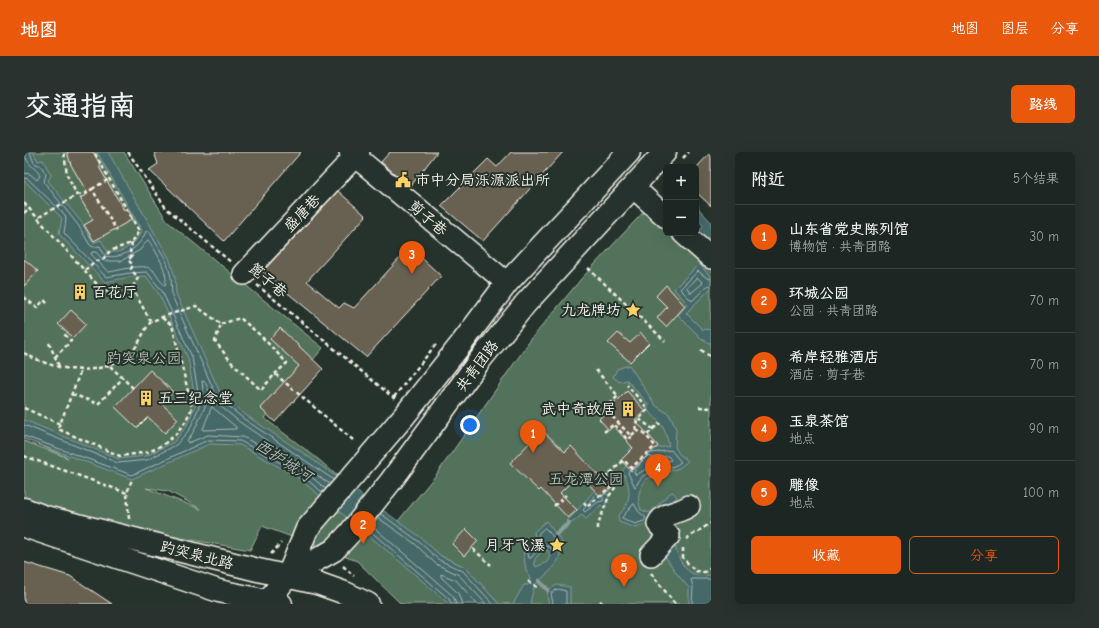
<!DOCTYPE html>
<html lang="zh">
<meta charset="utf-8">
<style>
body{margin:0;font-family:"Comic Neue","LXGW WenKai TC",sans-serif;background:#29322f;color:#f1f3f6}
.controls{position:absolute;right:12px;top:12px;display:grid;overflow:hidden;border-radius:6px;box-shadow:0 4px 16px #0002}
.controls button{width:36px;height:36px;display:grid;place-items:center;padding:0;border:0;border-bottom:1px solid #3a4340;background:#1c2622;color:#f1f3f6;font:20px sans-serif}
.you{position:absolute;left:446px;top:273px;width:14px;height:14px;margin:-10px;border:3px solid #fff;border-radius:50%;background:#1a73e8;box-shadow:0 0 0 6px #1a73e833}
.badge{display:grid;place-items:center;width:26px;height:26px;border-radius:50%;background:#ea580c;color:#fff;font-size:13px;font-weight:700}
.pin{position:absolute;translate:-50% -33px;filter:drop-shadow(0 1px 2px #0008)}
.pin::after{content:'';position:absolute;top:21px;width:14px;height:12px;background:inherit;clip-path:polygon(0 0,100% 0,50% 100%)}
.list{margin:0;padding:0;list-style:none}
h2{display:flex;justify-content:space-between;align-items:center;height:52px;margin:0;padding:0 16px;font-size:17px}
h2 small{font-size:13px;font-weight:400;color:#a0a5a5}
.list li{display:grid;grid-template-columns:26px 1fr auto;gap:12px;align-items:center;box-sizing:border-box;height:64px;padding:0 16px;border-top:1px solid #3a4340}
.list b{display:block;font-size:15px;white-space:nowrap}
.list p{margin:0;font-size:13px;white-space:nowrap;color:#a0a5a5}
.list em{font-size:13px;font-style:normal;color:#a0a5a5}
.actions{display:flex;gap:8px;padding:12px 16px}
.actions a{flex:1;padding:9px 0;border:1px solid #ea580c;border-radius:6px;text-align:center;font-size:14px;color:#ea580c}
.actions .main{background:#ea580c;color:#fff}
.map{position:relative;flex:none;width:687px;height:452px;overflow:hidden;border-radius:6px}
header{display:flex;align-items:center;gap:24px;box-sizing:border-box;height:56px;padding:0 20px;background:#ea580c;color:#fff}
header strong{font-size:19px}
nav{display:flex;gap:22px;margin-inline-start:auto;font-size:14px}
.intro{display:flex;align-items:center;justify-content:space-between;box-sizing:border-box;height:96px;padding:0 24px}
h1{margin:0;font-size:28px}
.button{padding:10px 18px;border-radius:6px;background:#ea580c;color:#fff;font-size:14px;font-weight:700}
main{display:flex;gap:24px;padding:0 24px}
aside{flex:1;background:#1c2622;border-radius:6px;box-shadow:0 4px 16px #0002}
.map>svg:first-child{display:block}
.green{fill:#52725b;stroke:#a3b2a2;fill-rule:evenodd}
.water{fill:#446869;stroke:#8a9f9c;fill-rule:evenodd}
.lines{fill:none;stroke-linecap:round;stroke-linejoin:round}
.shore{stroke:#aebab5;stroke-width:1}
.stream{stroke:#8a9f9c;stroke-width:4.5}
.building{fill:#686051;stroke:#f4f1e8}
.minor-casing{stroke:#f4f1e8;stroke-width:24}
.major-casing{stroke:#f4f1e8;stroke-width:25}
.path{stroke:#f4f1e8;stroke-width:2.5;stroke-dasharray:4 3;stroke-linecap:butt}
.minor{stroke:#26332d;stroke-width:21}
.major{stroke:#26332d;stroke-width:22}
.labels{text-anchor:middle;stroke-width:4;stroke-linejoin:round;paint-order:stroke}
.poi-label{font-size:15px;fill:#f4f1e8;stroke:#26332d;text-anchor:start}
.street-label{font-size:15px;fill:#f4f1e8;stroke:#26332d}
.park-label{font-size:15px;fill:#b3beb0;stroke:#26332d}
.water-label{font-size:16px;font-style:italic;fill:#aebab5;stroke:#26332d}
</style>
<header>
<strong>地图</strong>
<nav><a>地图</a><a>图层</a><a>分享</a></nav>
</header>
<div class="intro"><h1>交通指南</h1><a class="button">路线</a></div>
<main>
<div class="map">
<svg width="687" height="452" viewBox="0 0 687 452">
<rect width="100%" height="100%" fill="#26332d"/>
<filter id="ink" filterUnits="userSpaceOnUse"><feTurbulence type="fractalNoise" baseFrequency=".025" numOctaves="2"/><feDisplacementMap in="SourceGraphic" scale="8" xChannelSelector="R" yChannelSelector="G"/><feConvolveMatrix kernelMatrix="1 2 1 2 8 2 1 2 1" color-interpolation-filters="sRGB"/></filter>
<g filter="url(#ink)">
<!-- green -->
<path class="green" d="M0,0H100L144,70L299,196L240,266L294,307L461,452H377L333,409L238,374L226,398L0,359V289L44,306L0,286ZM122,336L144,339L177,357H176Z
M626,53L642,68V81H657L687,110V452H475L441,415L417,404L395,385L374,369L412,323L508,186L557,127Z"/>
<!-- water -->
<path class="water" d="M0,0H9L14,9L19,8L27,23L24,29L58,71L69,91L77,88L84,100C100,102 109,93 118,79L73,0H84L145,106L151,125L152,142L197,243L223,264L279,301L395,384L417,404L441,415L475,452H425L366,401L273,325L216,293L185,292L108,327L0,287V268L95,307L122,304L150,290L162,275L172,252L164,206L135,142L122,124L106,125L81,130L35,82L38,66L0,28Z
M672,43L675,57L687,70V84L685,86L679,87L675,80L679,74L672,62Z
M675,112L687,125V136L662,161L678,177L687,178V192L677,186L654,163L664,152L650,137Z
M605,213L632,254L645,262L652,277L651,295L655,302L664,309L655,316L622,327C615,338 612,345 617,358L626,361L646,341L649,340L653,345L646,353C648,374 648,415 672,423C676,425 682,423 687,423V452H665V436L653,422L630,388L622,372L612,376L595,370L594,364C608,351 608,334 598,319L607,309L604,298L619,286L629,297L645,294C641,276 638,271 624,259V252L603,228L596,230L589,225L593,217Z
M579,329L582,342L585,344L580,356L577,353L562,367L558,363L546,372L543,369C556,357 566,342 579,329Z
M522,369L538,390L535,407L526,419L510,434L506,452H489L500,433H504L507,426L502,419L499,396L511,385L510,380ZM519,397L524,399L526,403L523,410L512,415L510,411L511,407Z
M533,433L546,435V452H525L523,444L524,438Z"/>
<g class="lines">
<!-- shore -->
<path class="shore" d="M6,0L10,11L17,14L22,22L20,30L54,73L66,93L69,95L76,94L81,104C98,108 117,95 122,79H125L142,108L147,125L148,144L193,245L220,267L310,328
M0,21L6,22L13,28L16,24C13,15 2,15 1,0
M0,26L4,27L41,63L42,67L40,81L82,125L106,121L123,120L138,139L168,205L176,252L166,277L152,293L123,308L94,311L0,273
M124,88C131,96 146,123 141,133C136,130 133,123 129,118C120,110 95,119 84,120L67,102L68,100H72L80,109H97L116,98Z
M674,126L679,131L667,141L663,136Z
M687,127L683,126L674,119L656,137L668,149L683,134L687,133
M188,255L212,275V277L179,278Z
M0,284L108,323L184,288L216,289L275,321L299,341
M616,312L610,320L612,323L627,314L647,308L644,304L630,306L624,304
M605,318L604,321L611,335C614,332 616,325 621,323C632,316 648,318 657,310L647,298L628,301
M302,337L278,317L219,285L184,283L164,291L163,289L170,279L181,255L178,229L181,230L190,249L217,271L306,332
M572,341L559,358L561,360L574,350L579,349V344
M610,352L615,360L622,366L620,369L611,372L598,366Z
M357,362L393,388L415,408L439,419L469,452
M353,365L390,391L412,412L435,423L462,452
M347,373L429,444L432,452
M521,376L534,390L532,399L530,400L526,395L518,393L507,406H505L503,397L514,387L515,381Z
M344,377L425,447L427,452
M438,452L434,441L417,425V422L432,428L453,452
M529,452L527,441L534,437L542,439V452
M668,452L669,435L667,427H687"/>
<!-- stream -->
<path class="stream" d="M532,382L545,371
M515,429L524,438"/>
</g>
<!-- building -->
<path class="building" d="M43,0H69L77,14L75,15L100,58L103,56L109,67L70,89L60,73L69,68L56,46L64,42L47,13Z
M130,0H277L200,89L125,18L134,12Z
M366,0H413L386,35L357,10Z
M487,0H539L459,89L417,54L464,7L473,15Z
M687,0V54L672,40V16Z
M314,39L342,64L283,129L315,156L320,151L330,156L386,95L417,124L342,205L238,120Z
M0,107L14,119L0,134Z
M642,133L661,154L642,175L633,166L643,155L632,144Z
M47,158L62,172L49,186L34,172Z
M256,176L299,217L251,270L236,256L275,214L246,187Z
M594,181L606,191L617,181L625,191L606,210L584,191Z
M126,218L149,240L138,252L154,267L141,281L124,265L113,276L91,255Z
M603,239L621,259L611,268L634,294L607,319L597,308L609,296L590,274L585,278L575,267Z
M518,278L541,300L547,294L577,326L581,323L589,334L577,345L555,322L536,341L553,358L544,366L517,337L515,339L486,311Z
M442,377L454,389L440,404L428,392Z
M0,410L46,424L88,452H0Z"/>
<g class="lines">
<defs>
<path id="minor" d="M326,0L483,131
M609,35L642,65
M659,81L687,106
M220,122L335,0
M627,403L645,384L634,372C639,360 654,362 665,354"/>
<path id="major" d="M0,357L21,365L234,418L293,431L321,441L344,452
M0,374L195,439L257,452
M264,424L310,398L325,382L367,329L456,208L502,151L641,0
M241,452L264,424L283,377L290,369L381,263L438,191L483,131L605,0"/>
</defs>
<!-- minor casing -->
<use href="#minor" class="minor-casing"/>
<!-- major casing -->
<use href="#major" class="major-casing"/>
<!-- path -->
<path class="path" d="M104,0L142,56L208,111
M659,6L665,0
M68,37L85,27
M53,43L62,41L68,37L93,79
M0,51L79,139L108,136L127,170
M0,61L5,56
M15,65L53,43L43,23L40,0
M107,91L108,96L106,99L108,104L104,108L109,113L107,117L114,126L108,136
M564,116L641,189
M61,118L70,110L79,107L86,99L107,91L115,79L70,0
M233,133L371,247
M0,145L13,156L20,148L24,152
M197,172L216,166L236,183L263,211L251,222
M25,191L35,214
M677,198L687,205
M0,201C33,220 78,227 108,199C116,192 119,179 126,171C131,166 164,157 172,154L197,172L191,189L208,211L237,238L251,222L329,288
M31,205L47,189L40,182
M86,214L109,236
M572,218L594,244L581,257L607,284L612,279L611,272L624,257L603,233
M48,242L74,252L99,226
M370,245L413,191
M675,255L687,256
M0,256L36,272L57,218
M615,267L629,277L622,284L620,283
M36,272L34,277L96,304L125,300L140,292L151,283L161,270L168,256L148,173L138,166
M629,277L636,271
M580,280L590,272L603,287L608,285
M0,304L103,341
M560,350L563,355L587,334L580,327L600,308L607,316L631,294L619,280L612,279
M530,354L542,343
M105,367L103,341L108,327
M574,377V373L585,344L596,329L588,319
M662,387L687,371
M659,396V406L671,419L681,420L687,416
M449,397L467,413
M247,402L257,391
M319,414L330,424
M627,421L651,452
M504,429L513,435
M576,449L579,452"/>
<!-- minor -->
<use href="#minor" class="minor"/>
<!-- major -->
<use href="#major" class="major"/>
</g>
</g>
<!-- icons -->
<defs>
<symbol id="civic-bare" viewBox="-9 -9 18 18"><path d="M-.6-6.5H3V-4.5H.6V-3L4-1V1h2V6H-6V1h2V-1L-.6-3ZM-1.2 2.5V6h2.4V2.5Z" fill="#ffd166" stroke="#26332d" stroke-width="2.5" paint-order="stroke"/></symbol>
<symbol id="building-bare" viewBox="-9 -9 18 18"><path d="M-4-6H4V6H1V3H-1V6H-4ZM-2.5-4.3h1.7v1.8h-1.7ZM.8-4.3h1.7v1.8H.8ZM-2.5-1h1.7V.8h-1.7ZM.8-1h1.7V.8H.8Z" fill="#ffd166" stroke="#26332d" stroke-width="2.5" paint-order="stroke"/></symbol>
<symbol id="sight-bare" viewBox="-9 -9 18 18"><path d="M0-6L1.8-2.2L6-1.7L2.9 1.2L3.7 5.4L0 3.3L-3.7 5.4L-2.9 1.2L-6-1.7L-1.8-2.2Z" fill="#ffd166" stroke="#26332d" stroke-width="2.5" paint-order="stroke"/></symbol>
</defs>
<g fill-rule="evenodd">
<use href="#civic-bare" x="368" y="17" width="22" height="22"/>
<use href="#building-bare" x="45" y="129" width="22" height="22"/>
<use href="#sight-bare" x="598" y="147" width="22" height="22"/>
<use href="#building-bare" x="111" y="235" width="22" height="22"/>
<use href="#building-bare" x="593" y="246" width="22" height="22"/>
<use href="#sight-bare" x="522" y="382" width="22" height="22"/>
</g>
<g class="labels">
<!-- poi labels -->
<g class="poi-label">
<text x="391" y="33">市中分局泺源派出所</text>
<text x="68" y="145">百花厅</text>
<text x="597" y="163" text-anchor="end">九龙牌坊</text>
<text x="134" y="251">五三纪念堂</text>
<text x="592" y="262" text-anchor="end">武中奇故居</text>
<text x="521" y="398" text-anchor="end">月牙飞瀑</text>
</g>
<!-- street labels -->
<g class="street-label">
<text transform="translate(278 61) rotate(-46)" y="5">盛唐巷</text>
<text transform="translate(404 66) rotate(40)" y="5">剪子巷</text>
<text transform="translate(244 128) rotate(40)" y="5">篦子巷</text>
<text transform="translate(453 214) rotate(-53)" y="5">共青团路</text>
<text transform="translate(173 403) rotate(14)" y="5">趵突泉北路</text>
</g>
<!-- park labels -->
<g class="park-label">
<text x="120" y="211">趵突泉公园</text>
<text x="562" y="332">五龙潭公园</text>
</g>
<!-- water labels -->
<g class="water-label">
<text transform="translate(260 308) rotate(33)" y="6">西护城河</text>
</g>
</g>
</svg>
<div class="controls">
<button>+</button>
<button>−</button>
</div>
<div class="you"></div>
<div class="pin badge" style="left:509px;top:301px">1</div>
<div class="pin badge" style="left:339px;top:392px">2</div>
<div class="pin badge" style="left:388px;top:122px">3</div>
<div class="pin badge" style="left:634px;top:335px">4</div>
<div class="pin badge" style="left:600px;top:435px">5</div>
</div>
<aside>
<h2>附近<small>5个结果</small></h2>
<ul class="list">
<li><span class="badge">1</span><div><b>山东省党史陈列馆</b><p>博物馆 · 共青团路</p></div><em>30 m</em></li>
<li><span class="badge">2</span><div><b>环城公园</b><p>公园 · 共青团路</p></div><em>70 m</em></li>
<li><span class="badge">3</span><div><b>希岸轻雅酒店</b><p>酒店 · 剪子巷</p></div><em>70 m</em></li>
<li><span class="badge">4</span><div><b>玉泉茶馆</b><p>地点</p></div><em>90 m</em></li>
<li><span class="badge">5</span><div><b>雕像</b><p>地点</p></div><em>100 m</em></li>
</ul>
<div class="actions"><a class="main">收藏</a><a>分享</a></div>
</aside>
</main>
